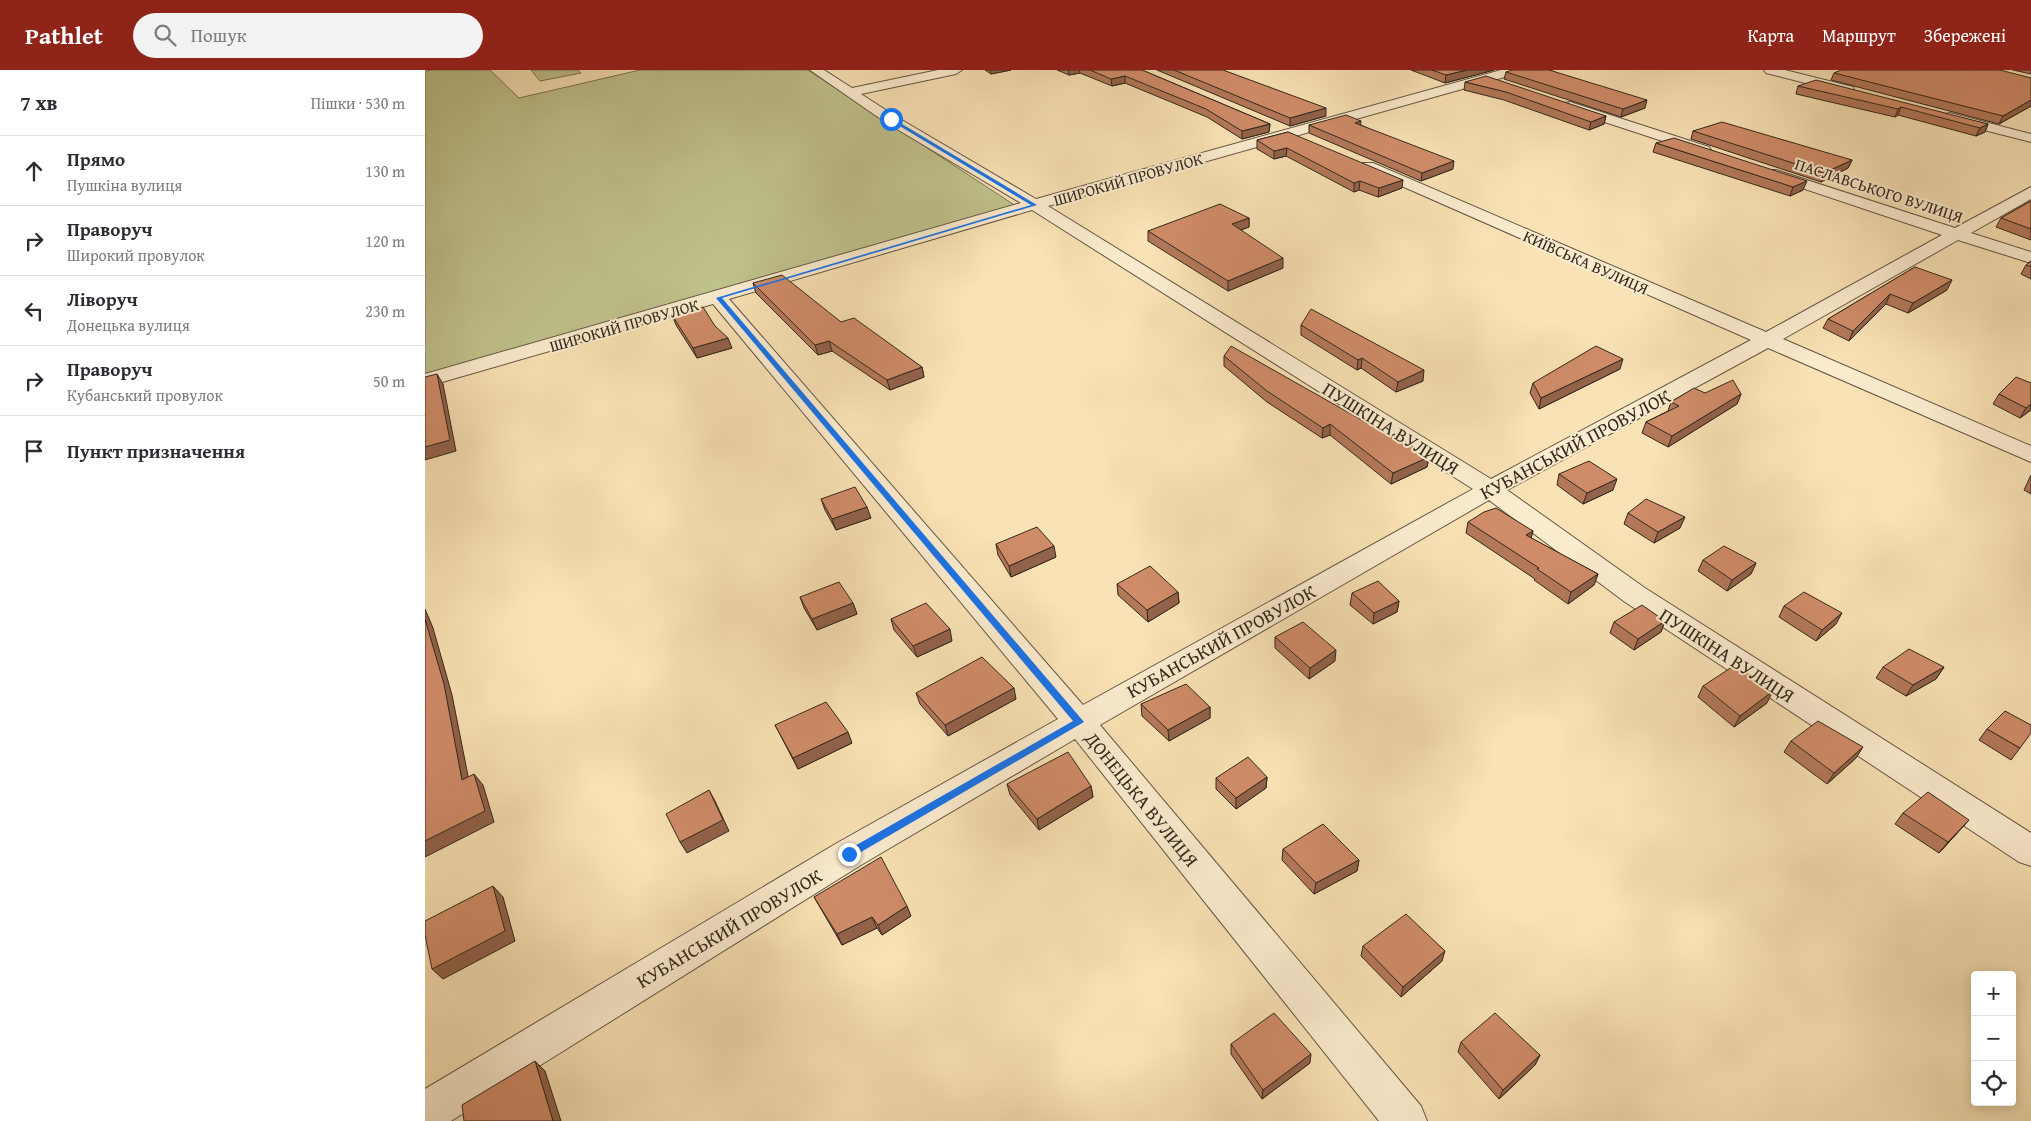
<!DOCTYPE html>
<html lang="uk">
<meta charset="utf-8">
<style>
body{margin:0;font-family:"Gentium Book Plus",serif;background:#f2f2f3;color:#2b2b33}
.controls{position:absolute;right:15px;bottom:15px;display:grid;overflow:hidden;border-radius:5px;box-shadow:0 2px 12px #0003}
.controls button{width:45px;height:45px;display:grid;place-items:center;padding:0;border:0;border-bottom:1px solid #e1e1e2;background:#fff;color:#2b2b33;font:25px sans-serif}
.stop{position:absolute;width:15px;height:15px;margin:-11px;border:4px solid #1a73e8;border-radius:50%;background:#fff}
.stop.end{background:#1a73e8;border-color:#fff;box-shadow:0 1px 5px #0008}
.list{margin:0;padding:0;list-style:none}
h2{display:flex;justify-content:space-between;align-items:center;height:65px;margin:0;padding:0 20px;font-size:21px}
h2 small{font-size:16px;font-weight:400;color:#7c7c81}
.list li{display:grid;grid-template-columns:32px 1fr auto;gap:15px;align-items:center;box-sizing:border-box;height:70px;padding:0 20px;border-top:1px solid #e1e1e2}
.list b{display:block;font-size:19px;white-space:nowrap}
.list p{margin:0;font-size:16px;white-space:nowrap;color:#7c7c81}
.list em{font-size:16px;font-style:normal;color:#7c7c81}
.icon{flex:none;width:28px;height:28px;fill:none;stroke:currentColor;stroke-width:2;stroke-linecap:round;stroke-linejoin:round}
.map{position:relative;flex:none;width:1606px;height:1051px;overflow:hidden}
header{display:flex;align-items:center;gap:30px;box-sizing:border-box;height:70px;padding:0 25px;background:#8f2418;color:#fff}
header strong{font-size:24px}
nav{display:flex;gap:28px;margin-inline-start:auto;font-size:18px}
.search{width:350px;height:45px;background:#f2f2f3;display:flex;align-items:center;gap:12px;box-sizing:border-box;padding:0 18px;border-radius:28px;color:#7c7c81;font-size:19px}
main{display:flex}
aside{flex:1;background:#fff}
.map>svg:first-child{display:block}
.green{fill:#c0c28c;stroke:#7a7554}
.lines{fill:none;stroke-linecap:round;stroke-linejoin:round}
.minor-casing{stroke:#645643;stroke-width:2}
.minor{fill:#fbeccf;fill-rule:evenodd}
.wall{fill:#b3785a;stroke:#33281d}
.shaded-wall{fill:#92624a;stroke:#33281d}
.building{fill:#d08c69;stroke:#33281d}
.route{fill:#1a73e8}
.labels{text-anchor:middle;stroke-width:4;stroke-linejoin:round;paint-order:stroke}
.far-street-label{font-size:16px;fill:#33281d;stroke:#fbeccf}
.street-label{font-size:19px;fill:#33281d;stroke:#fbeccf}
</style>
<header>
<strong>Pathlet</strong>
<div class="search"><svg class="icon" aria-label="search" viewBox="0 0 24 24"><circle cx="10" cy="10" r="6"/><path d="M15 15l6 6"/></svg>Пошук</div>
<nav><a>Карта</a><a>Маршрут</a><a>Збережені</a></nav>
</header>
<main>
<aside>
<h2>7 хв<small>Пішки · 530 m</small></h2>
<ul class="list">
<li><svg class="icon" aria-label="ahead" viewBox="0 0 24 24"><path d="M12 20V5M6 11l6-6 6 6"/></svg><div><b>Прямо</b><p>Пушкіна вулиця</p></div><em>130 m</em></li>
<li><svg class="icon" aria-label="right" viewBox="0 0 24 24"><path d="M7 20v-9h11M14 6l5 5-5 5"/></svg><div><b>Праворуч</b><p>Широкий провулок</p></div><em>120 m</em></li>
<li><svg class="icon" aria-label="left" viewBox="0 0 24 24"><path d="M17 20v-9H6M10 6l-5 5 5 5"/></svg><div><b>Ліворуч</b><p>Донецька вулиця</p></div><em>230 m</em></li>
<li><svg class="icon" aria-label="right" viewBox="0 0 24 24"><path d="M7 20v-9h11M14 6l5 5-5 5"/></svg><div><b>Праворуч</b><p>Кубанський провулок</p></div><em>50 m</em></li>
<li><svg class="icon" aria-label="arrive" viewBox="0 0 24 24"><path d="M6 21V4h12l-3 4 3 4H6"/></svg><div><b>Пункт призначення</b></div></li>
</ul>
</aside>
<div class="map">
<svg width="1606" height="1051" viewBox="0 0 1606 1051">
<rect width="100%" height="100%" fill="#f9e2b5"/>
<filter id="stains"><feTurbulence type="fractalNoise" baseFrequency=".004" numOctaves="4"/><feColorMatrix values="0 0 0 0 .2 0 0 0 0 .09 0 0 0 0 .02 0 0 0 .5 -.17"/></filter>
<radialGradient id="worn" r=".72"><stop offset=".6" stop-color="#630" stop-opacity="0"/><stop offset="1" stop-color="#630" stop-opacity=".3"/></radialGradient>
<!-- green -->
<path class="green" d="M7,0H65L94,28L215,0H383L594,138L0,305V1Z
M106,0H153L156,3L115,11Z"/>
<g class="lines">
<defs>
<path id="minor" d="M385,0H399L427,18L513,0H537L531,4L436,24L470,46L611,129L1076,0H1096L1094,3L623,136L1066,409L1326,270L938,99L935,96L938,93H948L1341,262L1517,165L1341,106L1338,103L1341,100H1351L1530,158L1606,117V129L1546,163L1606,182V193L1533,170L1358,269L1606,376V392L1343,278L1082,420L1220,518L1606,763V796L1594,792L1200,532L1064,430L675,655L996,1036L1002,1051H954L650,669L436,795L26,1051H0V1019L412,773L633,649L288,234L0,317V304L596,133L460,52ZM607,140L1048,419L658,635L304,229Z
M1339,0H1360L1428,17L1429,20L1423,24L1341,3Z
M1145,32L1284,77L1286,80L1284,83H1274L1140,39L1138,36L1140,33Z
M1525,43L1606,64V72L1520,50L1518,47L1520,44Z"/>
</defs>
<!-- minor casing -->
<use href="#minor" class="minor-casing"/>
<!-- minor -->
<use href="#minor" class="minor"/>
</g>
<!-- wall -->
<path class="wall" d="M560,0H586L566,4Z
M632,0H717L845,54L844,62L817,69L782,47L700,13L687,16L655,3L644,5Z
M732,0H798L901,46L865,56Z
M986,0H1069L1020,13Z
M1125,0L1220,38L1196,47L1079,9L1081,2Z
M1588,0H1606V4Z
M1409,3L1606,8V36L1574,54L1406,10Z
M1040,12L1181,46L1179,54L1164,60L1079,30L1039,20Z
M1373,16L1563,54L1560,62L1551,66L1473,45L1470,47L1371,24Z
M884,55H936L1028,99L996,111L884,63Z
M1268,61L1427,90L1423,98L1396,112L1266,69Z
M863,62L977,118L953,127L934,120L929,122L861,86L849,89L832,79V70Z
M1231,73L1378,120L1365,126L1228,82Z
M1606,131V170L1571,157L1576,148Z
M824,148V157L816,160L858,198L803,221L723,171V161Z
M1606,191V209L1596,204L1601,195Z
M1490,197L1522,220L1483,243L1461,234L1424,271L1398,258L1403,249Z
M328,213L416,252L497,297L499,307L465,320L407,281L393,285L331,223Z
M247,245L290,256L307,278L272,288L251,255Z
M876,255L998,311L971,322L936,298L932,300L876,265Z
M799,286L965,366L1004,387L1002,397L966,414L905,365L897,368L842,332L799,296Z
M1195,299L1114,339L1105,323L1108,313Z
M1280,323L1316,324L1312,334L1243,377L1217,363L1221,352L1243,341L1246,332Z
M1574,324L1606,340L1595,348L1568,334Z
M1134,404L1188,420L1158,434L1132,415Z
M1606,405V424L1599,420Z
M396,429L446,448L411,460L400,440Z
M1203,443L1255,458L1229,473L1199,454Z
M1043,452L1108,461L1106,468L1173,504L1169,515L1143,534L1109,510L1110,509L1041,463Z
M571,474L631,487L586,507L573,485Z
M1278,490L1331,493L1326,504L1302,521L1273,501Z
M692,514L753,522L754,533L723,552L693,525Z
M927,523L974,531L972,542L948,554L925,535Z
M375,527L428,533L432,544L392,560L379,538Z
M1359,536L1411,554L1391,571L1354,547Z
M466,549L527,571L492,587L469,560Z
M1240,551L1236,562L1209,580L1185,563L1189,552Z
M850,567L910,591L884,609L850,578Z
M1458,597H1519L1511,609L1481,626L1451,608Z
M1278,616L1342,633L1309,657L1273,627Z
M491,623L591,629L523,666L495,634Z
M716,634L785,637V648L744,671L717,646Z
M350,655L427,673L373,699Z
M1562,659L1595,678L1586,690L1554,670Z
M1366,671L1431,688L1402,714L1359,682Z
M842,707L841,718L811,739L791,719V708Z
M582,714L666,716L668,727L614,760L585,725Z
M1478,743L1535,760L1514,783L1470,754Z
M858,779L934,790L932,801L889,824L857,790Z
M389,827L486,846L457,865L452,858L417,875Z
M938,876L1017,891L976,927L936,886Z
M1036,972L1115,985L1110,995L1074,1029L1033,982Z
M806,974L885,993L837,1029L806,984Z"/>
<!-- shaded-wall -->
<path class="shaded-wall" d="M565,0H586L566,4Z
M643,0H654L655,3L644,5Z
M1042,0H1069L1020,13L1021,5Z
M700,6V13L687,16L686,9Z
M1222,30L1220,38L1196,47L1198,39Z
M1606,30V36L1574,54L1578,46Z
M1476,37L1473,45L1470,47L1473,39Z
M901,38V46L865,56V48Z
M1181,46L1179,54L1164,60L1166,52Z
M936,51L935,59L930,53Z
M845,54L844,62L817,69V61Z
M1563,54L1560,62L1551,66L1555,58Z
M862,78L861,86L849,89V81Z
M1427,90L1423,98L1396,112L1399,103Z
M1029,91L1028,99L996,111L997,103Z
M978,110L977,118L953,127L954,118Z
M935,111L934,120L929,122V113Z
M1382,111L1378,120L1365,126L1368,117Z
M824,148V157L807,163V154Z
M858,188V198L803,221V211Z
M1527,210L1522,220L1483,243L1488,233Z
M1465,224L1461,234L1424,271L1428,261Z
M303,268L307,278L272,288L268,278Z
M404,271L407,281L393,285L390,275Z
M937,288L936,298L932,300L933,290Z
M1198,289L1195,299L1114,339L1116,328Z
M497,297L499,307L465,320L462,310Z
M999,300L998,311L971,322L973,312Z
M12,304L18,314L31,381L0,390V377Z
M1316,324L1312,334L1243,377L1247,366Z
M1606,334V340L1595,348L1601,338Z
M905,354V365L897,368L898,358Z
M1004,387L1002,397L966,414L968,403Z
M1192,409L1188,420L1158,434L1162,423Z
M442,437L446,448L411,460L407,449Z
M1260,447L1255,458L1229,473L1233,462Z
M1108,461L1105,472L1101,465Z
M629,476L631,487L586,507L584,496Z
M1331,493L1326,504L1302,521L1307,510Z
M1173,504L1169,515L1143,534L1146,522Z
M753,522L754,533L723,552L722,540Z
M974,531L972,542L948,554L949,543Z
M428,533L432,544L392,560L387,549Z
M0,539L8,558L27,625L46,721L37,710L0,549Z
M1417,543L1411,554L1391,571L1397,560Z
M1240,551L1236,562L1209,580L1213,569Z
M525,559L527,571L492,587L488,576Z
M911,580L910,591L884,609L885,598Z
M1519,597L1511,609L1481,626L1488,615Z
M589,618L591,629L523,666L520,655Z
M1348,621L1342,633L1309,657L1315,646Z
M785,637V648L744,671L743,660Z
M423,662L427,673L373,699L368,688Z
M1438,677L1431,688L1402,714L1409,703Z
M49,704L58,715L69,752L0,787V771Z
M842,707L841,718L811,739V728Z
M666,716L668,727L614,760L612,749Z
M284,720L290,731L304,761L262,783L255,772Z
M1544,750L1535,760L1514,783L1523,772Z
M934,790L932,801L889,824L891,813Z
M68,816L78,827L90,871L18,909L7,899Z
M482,836L486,846L457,865L453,855Z
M447,847L452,858L417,875L412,864Z
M1020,881L1017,891L976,927L978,917Z
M886,984L885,993L837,1029L838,1020Z
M1115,985L1110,995L1074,1029L1078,1020Z
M110,991L120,1001L136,1051H128Z"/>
<!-- building -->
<path class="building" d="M665,0H717L845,54L817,61L781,39L700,6L686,9Z
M749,0H798L901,38L865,48Z
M1007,0H1042L1021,5Z
M1087,0H1124L1222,30L1198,39L1081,2Z
M1416,0H1575L1606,8V30L1578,46L1409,3Z
M1061,6L1181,46L1166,52L1081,22L1040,12Z
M1391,10L1563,54L1555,58L1476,37L1473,39L1373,16Z
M921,45L936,51L930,53L1029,91L997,103L884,55Z
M1297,52L1427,90L1399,103L1268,61Z
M863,62L978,110L954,118L935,111L929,113L862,78L849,81L832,70Z
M1249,68L1382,111L1368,117L1231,73Z
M1606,131V159L1576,148Z
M795,134L824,148L807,154L858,188L803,211L723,161Z
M1606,191V197L1601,195Z
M1490,197L1527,210L1488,233L1465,224L1428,261L1403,249Z
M357,205L416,252L429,248L497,297L462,310L404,271L390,275L328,213Z
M278,237L290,256L303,268L268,278L247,245Z
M886,239L999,300L973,312L937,288L933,290L876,255Z
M806,276L965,366L969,364L1004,387L968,403L905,354L898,358L842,321L799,286Z
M1171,276L1198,289L1116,328L1108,313Z
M12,304L25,370L0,377V307Z
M1591,307L1606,313V334L1601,338L1574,324Z
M1308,310L1316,324L1247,366L1221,352L1254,336L1246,332L1269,318L1280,323Z
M1164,391L1192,409L1162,423L1134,404Z
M430,417L442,437L407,449L396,429Z
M1221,429L1260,447L1233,462L1203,443Z
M1071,438L1108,461L1101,465L1173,504L1146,522L1112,499L1114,498L1043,452L1059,442Z
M612,457L629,476L584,496L571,474Z
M1299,476L1331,493L1307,510L1278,490Z
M725,496L753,522L722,540L692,514Z
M953,511L974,531L949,543L927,523Z
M414,512L428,533L387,549L375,527Z
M1379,522L1417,543L1397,560L1359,536Z
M501,533L525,559L488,576L466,549Z
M1217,535L1240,551L1213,569L1189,552Z
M0,549L19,614L37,710L49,704L60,741L0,771Z
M878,552L911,580L885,598L850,567Z
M1484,579L1519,597L1488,615L1458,597Z
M557,587L589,618L520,655L491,623Z
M1310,595L1348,621L1315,646L1278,616Z
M761,614L785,637L743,660L716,634Z
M401,632L423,662L368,688L350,655Z
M1580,641L1606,655V663L1595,678L1562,659Z
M1393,651L1438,677L1409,703L1366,671Z
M643,682L666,716L612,749L582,714Z
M823,687L842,707L811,728L791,708Z
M284,720L298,750L255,772L241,744Z
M1503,722L1544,750L1523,772L1478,743Z
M898,754L934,790L891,813L858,779Z
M456,787L482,836L453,855L447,847L412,864L389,827Z
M68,816L80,861L7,899L0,865V851Z
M981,844L1020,881L978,917L938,876Z
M849,943L886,984L838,1020L806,974Z
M1070,943L1115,985L1078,1020L1036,972Z
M110,991L128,1051H39L37,1035Z"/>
<!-- route -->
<path class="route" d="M467,48L612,135L297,228L659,652L424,789L419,784L421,781L648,651L291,228L606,135L463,49Z"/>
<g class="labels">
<!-- far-street labels -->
<g class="far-street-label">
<text transform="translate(703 109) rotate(-16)" y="6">ШИРОКИЙ ПРОВУЛОК</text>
<text transform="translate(1454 120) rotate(18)" y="6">ПАСЛАВСЬКОГО ВУЛИЦЯ</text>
<text transform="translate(1161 192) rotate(24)" y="6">КИЇВСЬКА ВУЛИЦЯ</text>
<text transform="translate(199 255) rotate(-16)" y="6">ШИРОКИЙ ПРОВУЛОК</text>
</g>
<!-- street labels -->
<g class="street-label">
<text transform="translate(966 358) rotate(32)" y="7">ПУШКІНА ВУЛИЦЯ</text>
<text transform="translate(1150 374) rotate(-28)" y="7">КУБАНСЬКИЙ ПРОВУЛОК</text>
<text transform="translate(796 571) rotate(-29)" y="7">КУБАНСЬКИЙ ПРОВУЛОК</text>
<text transform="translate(1302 585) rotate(33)" y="7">ПУШКІНА ВУЛИЦЯ</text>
<text transform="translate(717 729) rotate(51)" y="7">ДОНЕЦЬКА ВУЛИЦЯ</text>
<text transform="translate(304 858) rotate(-31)" y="7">КУБАНСЬКИЙ ПРОВУЛОК</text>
</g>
</g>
<rect width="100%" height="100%" filter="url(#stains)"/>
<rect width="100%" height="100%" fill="url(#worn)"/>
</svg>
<div class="controls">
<button>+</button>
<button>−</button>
<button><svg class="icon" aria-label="locate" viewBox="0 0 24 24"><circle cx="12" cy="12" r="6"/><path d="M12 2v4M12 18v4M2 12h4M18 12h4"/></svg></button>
</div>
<div class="stop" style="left:466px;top:49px"></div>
<div class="stop end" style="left:424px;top:784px"></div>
</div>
</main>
